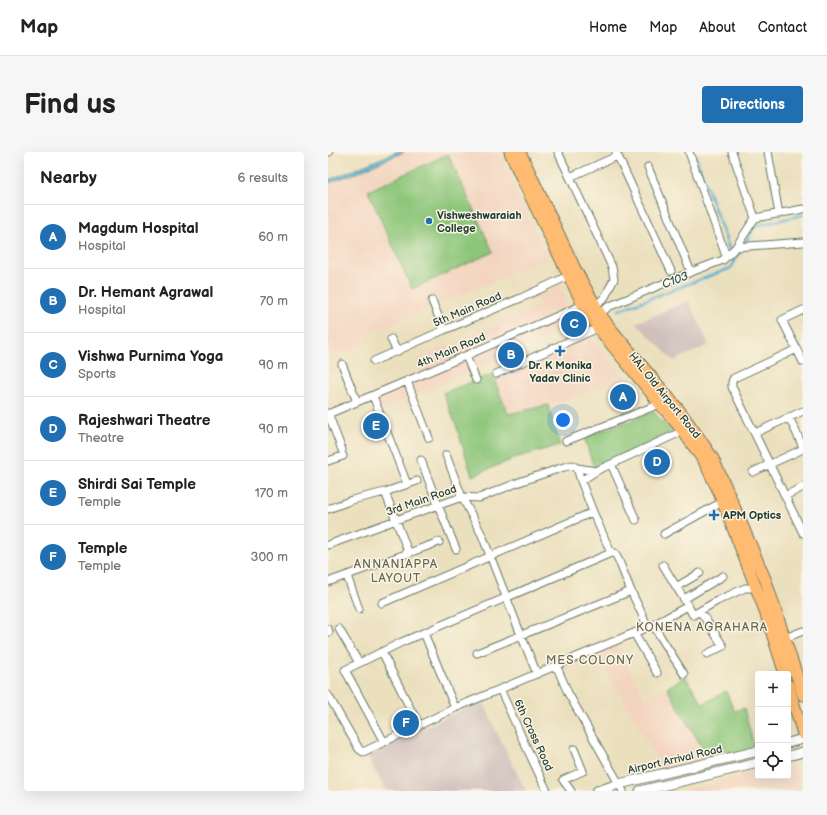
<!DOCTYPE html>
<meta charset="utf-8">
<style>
body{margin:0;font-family:"Balsamiq Sans",sans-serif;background:#f6f6f6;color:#222}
.controls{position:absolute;right:12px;bottom:12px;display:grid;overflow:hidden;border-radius:4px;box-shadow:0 4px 16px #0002}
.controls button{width:36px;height:36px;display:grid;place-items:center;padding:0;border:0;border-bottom:1px solid #e0e0e0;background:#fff;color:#222;font:20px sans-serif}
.you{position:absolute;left:235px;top:268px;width:14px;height:14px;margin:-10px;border:3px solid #fff;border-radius:50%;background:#1a73e8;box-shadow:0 0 0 6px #1a73e833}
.badge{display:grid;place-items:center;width:26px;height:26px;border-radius:50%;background:#1f6fb2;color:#fff;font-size:13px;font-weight:700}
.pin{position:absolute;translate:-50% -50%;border:2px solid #fff;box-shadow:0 1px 4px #0006}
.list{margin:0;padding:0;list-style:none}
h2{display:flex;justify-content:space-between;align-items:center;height:52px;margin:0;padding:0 16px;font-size:17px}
h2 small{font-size:13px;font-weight:400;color:#767676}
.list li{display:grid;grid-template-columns:26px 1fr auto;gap:12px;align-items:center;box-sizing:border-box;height:64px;padding:0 16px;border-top:1px solid #e0e0e0}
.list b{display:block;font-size:15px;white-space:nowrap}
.list p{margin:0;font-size:13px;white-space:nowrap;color:#767676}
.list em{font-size:13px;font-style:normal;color:#767676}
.icon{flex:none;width:22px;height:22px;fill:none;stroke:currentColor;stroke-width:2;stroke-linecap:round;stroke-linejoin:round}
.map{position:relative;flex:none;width:475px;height:639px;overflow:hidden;border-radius:4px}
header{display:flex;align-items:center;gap:24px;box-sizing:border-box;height:56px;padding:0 20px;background:#fff;border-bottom:1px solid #e0e0e0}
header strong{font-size:19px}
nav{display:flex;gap:22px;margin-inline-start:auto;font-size:14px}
.intro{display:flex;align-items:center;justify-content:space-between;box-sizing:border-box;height:96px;padding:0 24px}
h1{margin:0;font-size:28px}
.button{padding:10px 18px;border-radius:4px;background:#1f6fb2;color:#fff;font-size:14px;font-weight:700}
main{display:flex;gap:24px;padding:0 24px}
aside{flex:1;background:#fff;border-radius:4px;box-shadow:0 4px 16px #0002}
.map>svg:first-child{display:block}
.built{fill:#f3d4bf}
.industrial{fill:#cfc0bb}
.green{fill:#8dc67a;stroke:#568257}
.water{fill:#55b3d4;stroke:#3a7884}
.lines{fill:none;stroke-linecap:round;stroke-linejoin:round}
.stream{stroke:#55b3d4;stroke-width:2.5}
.minor-casing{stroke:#667664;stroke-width:9}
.tertiary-casing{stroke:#667664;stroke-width:11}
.primary-casing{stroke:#667664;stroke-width:13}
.minor{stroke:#fff;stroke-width:7}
.tertiary{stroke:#fff;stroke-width:9}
.primary{stroke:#febb71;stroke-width:11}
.poi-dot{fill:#1f6fb2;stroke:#fcf5e5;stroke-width:1.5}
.labels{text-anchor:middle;stroke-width:3;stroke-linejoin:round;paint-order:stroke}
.poi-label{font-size:11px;font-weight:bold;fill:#1f3d34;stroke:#fcf5e5;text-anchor:start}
.street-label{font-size:11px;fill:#1f3d34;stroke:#fcf5e5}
.water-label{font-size:12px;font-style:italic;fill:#2c5a5c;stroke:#fcf5e5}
.neighbourhood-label{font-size:12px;letter-spacing:1px;fill:#656856;stroke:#fcf5e5}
</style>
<header>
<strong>Map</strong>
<nav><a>Home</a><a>Map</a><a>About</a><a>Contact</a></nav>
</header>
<div class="intro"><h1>Find us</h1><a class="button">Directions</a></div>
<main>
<aside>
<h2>Nearby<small>6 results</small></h2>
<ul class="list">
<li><span class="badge">A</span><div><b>Magdum Hospital</b><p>Hospital</p></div><em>60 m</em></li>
<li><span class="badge">B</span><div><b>Dr. Hemant Agrawal</b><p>Hospital</p></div><em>70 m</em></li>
<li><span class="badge">C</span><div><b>Vishwa Purnima Yoga</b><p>Sports</p></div><em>90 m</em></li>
<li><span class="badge">D</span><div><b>Rajeshwari Theatre</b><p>Theatre</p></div><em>90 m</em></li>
<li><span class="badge">E</span><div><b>Shirdi Sai Temple</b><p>Temple</p></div><em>170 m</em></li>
<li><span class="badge">F</span><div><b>Temple</b><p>Temple</p></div><em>300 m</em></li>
</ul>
</aside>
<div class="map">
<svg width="475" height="639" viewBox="0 0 475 639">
<rect width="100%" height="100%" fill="#fcf5e5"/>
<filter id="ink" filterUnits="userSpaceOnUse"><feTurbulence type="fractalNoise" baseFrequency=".025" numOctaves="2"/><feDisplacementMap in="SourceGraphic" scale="8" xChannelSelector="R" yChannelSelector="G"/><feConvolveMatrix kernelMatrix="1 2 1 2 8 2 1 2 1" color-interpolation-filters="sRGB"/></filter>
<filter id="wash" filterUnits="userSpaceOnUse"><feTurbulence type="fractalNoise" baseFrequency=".012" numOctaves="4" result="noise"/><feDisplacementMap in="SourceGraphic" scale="16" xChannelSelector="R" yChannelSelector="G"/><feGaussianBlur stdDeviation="0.9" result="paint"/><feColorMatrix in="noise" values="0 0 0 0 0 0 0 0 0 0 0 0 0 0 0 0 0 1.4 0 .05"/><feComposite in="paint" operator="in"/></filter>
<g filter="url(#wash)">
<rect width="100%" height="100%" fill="#ebe0be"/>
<!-- built -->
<path class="built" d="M76,0H170L220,107L87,161L35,184L38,192L0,208V31L26,22Z
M231,132L249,171L52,258L45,240L94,221L88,207L212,153L207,143Z
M261,184L298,228L220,253L180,262L166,227Z
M288,492L318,548L339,536L381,607L335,618L269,502Z
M465,612L473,639H352L430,620V624H460V613Z"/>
<!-- industrial -->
<path class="industrial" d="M361,149L381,193L346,209L308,171Z
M155,548L169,581L198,639H59L38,603Z"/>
<!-- green -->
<path class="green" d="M120,2L165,100L84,137L40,39Z
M164,222L180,262L220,253L232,293L190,305L144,324L128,273L115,241Z
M326,260L344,281L266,316L256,285Z
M357,524L375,552L398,539L406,559L416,556L427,598L381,607L339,536Z"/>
<!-- water -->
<path class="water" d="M68,0H76L26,22L0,31V28L16,22Z"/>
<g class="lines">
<!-- stream -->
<path class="stream" d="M366,0L406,110
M291,158L403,116L427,74L475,63"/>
</g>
</g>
<g filter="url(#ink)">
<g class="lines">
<defs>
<path id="minor" d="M0,0H1
M230,0L284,115L286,127L277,145L267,154
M288,0L343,119
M361,0L398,104
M404,0L427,66
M440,0L451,62
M320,15L363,120
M242,25L289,4
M408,95L475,90
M104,149L116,178
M475,158L454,168L475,210
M272,162L280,155L363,120L395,108L408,95L427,66L475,57
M63,187L69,200
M469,197L406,226C403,229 404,231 404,235L475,381
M138,204L148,228
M46,209L116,178L193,146L240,124
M14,212L29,250
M168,222L270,176
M79,229L101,286
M45,244L79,332
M0,261L14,298
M0,262L79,229L255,153
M461,265L475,295
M427,281L475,259
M238,289L332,252
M118,303L134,345L154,383L193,483L209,522
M93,308L110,353L128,397
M0,309L15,304
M283,312L308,368
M249,316L268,319
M425,320L475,297
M57,340L81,402
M457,344L475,335
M0,357L24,348L57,340L89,329
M336,382L394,350
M0,393L68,368L134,345L151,346L194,329L236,315L244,313L249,316L253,329
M335,413L360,454
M19,424L31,457
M0,430L111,390
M348,435L372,421
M356,447L395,424
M54,451L265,360
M372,459L395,494L379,502
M325,473L356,522
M320,475L303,439L291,409L287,401H283L265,360L253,329L268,319L355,279
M0,477L1,480
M11,477L31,511
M96,481L127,556
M306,481L329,521
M457,486L475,479
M54,500L91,574
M149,501L303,439
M228,513L240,541L295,639
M172,537L195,588L219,639
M0,543L31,597L35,600L56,590L127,556L325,473L360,454L365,463L389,449L417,436H422L427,434
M56,590L17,518L74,490L283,401
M243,639L235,628L255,619L246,597"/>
<path id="tertiary" d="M460,591L475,587
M460,604L475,600
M269,639L291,632L430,599
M312,639L430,611"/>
<path id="primary" d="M182,0L195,29L255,153L270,176L332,252L355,279L376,309L390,338L436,456L457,522
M192,0L248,119L272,162L283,177L351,258L372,287L384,305L397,333L438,429L475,543
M460,533L475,582"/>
</defs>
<!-- minor casing -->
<use href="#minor" class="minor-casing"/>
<!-- tertiary casing -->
<use href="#tertiary" class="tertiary-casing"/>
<!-- primary casing -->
<use href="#primary" class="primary-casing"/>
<!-- minor -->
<use href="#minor" class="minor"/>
<!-- tertiary -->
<use href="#tertiary" class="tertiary"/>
<!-- primary -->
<use href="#primary" class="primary"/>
</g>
</g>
<!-- markers -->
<g class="poi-dot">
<circle cx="101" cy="69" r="4"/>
<path d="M230 193h4v4h4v4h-4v4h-4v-4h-4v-4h4z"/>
<path d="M384 357h4v4h4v4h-4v4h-4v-4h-4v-4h4z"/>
</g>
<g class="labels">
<!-- poi labels -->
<g class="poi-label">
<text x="109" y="67">Vishweshwaraiah<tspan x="109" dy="13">College</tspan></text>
<text x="232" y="217" text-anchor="middle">Dr. K Monika<tspan x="232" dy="13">Yadav Clinic</tspan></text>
<text x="395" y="367">APM Optics</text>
</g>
<!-- street labels -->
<g class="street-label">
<text transform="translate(139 157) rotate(-23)" y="4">5th Main Road</text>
<text transform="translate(123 198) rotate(-23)" y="4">4th Main Road</text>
<text transform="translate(337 243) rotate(51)" y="4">HAL Old Airport Road</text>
<text transform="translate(93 348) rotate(-19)" y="4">3rd Main Road</text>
<text transform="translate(206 583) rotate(65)" y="4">6th Cross Road</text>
<text transform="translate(347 607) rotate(-13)" y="4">Airport Arrival Road</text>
</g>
<!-- water labels -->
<g class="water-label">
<text transform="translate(347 128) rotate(-21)" y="4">C103</text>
</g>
<!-- neighbourhood labels -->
<g class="neighbourhood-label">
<text x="68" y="416">ANNANIAPPA<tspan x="68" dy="14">LAYOUT</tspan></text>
<text x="374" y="479">KONENA AGRAHARA</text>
<text x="262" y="512">MES COLONY</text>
</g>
</g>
</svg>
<div class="controls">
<button>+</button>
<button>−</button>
<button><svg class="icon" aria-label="locate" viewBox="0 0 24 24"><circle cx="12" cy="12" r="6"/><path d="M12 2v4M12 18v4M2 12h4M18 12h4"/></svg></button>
</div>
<div class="you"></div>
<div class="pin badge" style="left:295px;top:245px">A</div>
<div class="pin badge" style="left:183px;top:203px">B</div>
<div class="pin badge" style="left:246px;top:172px">C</div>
<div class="pin badge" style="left:329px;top:310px">D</div>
<div class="pin badge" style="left:48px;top:274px">E</div>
<div class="pin badge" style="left:78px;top:571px">F</div>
</div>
</main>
